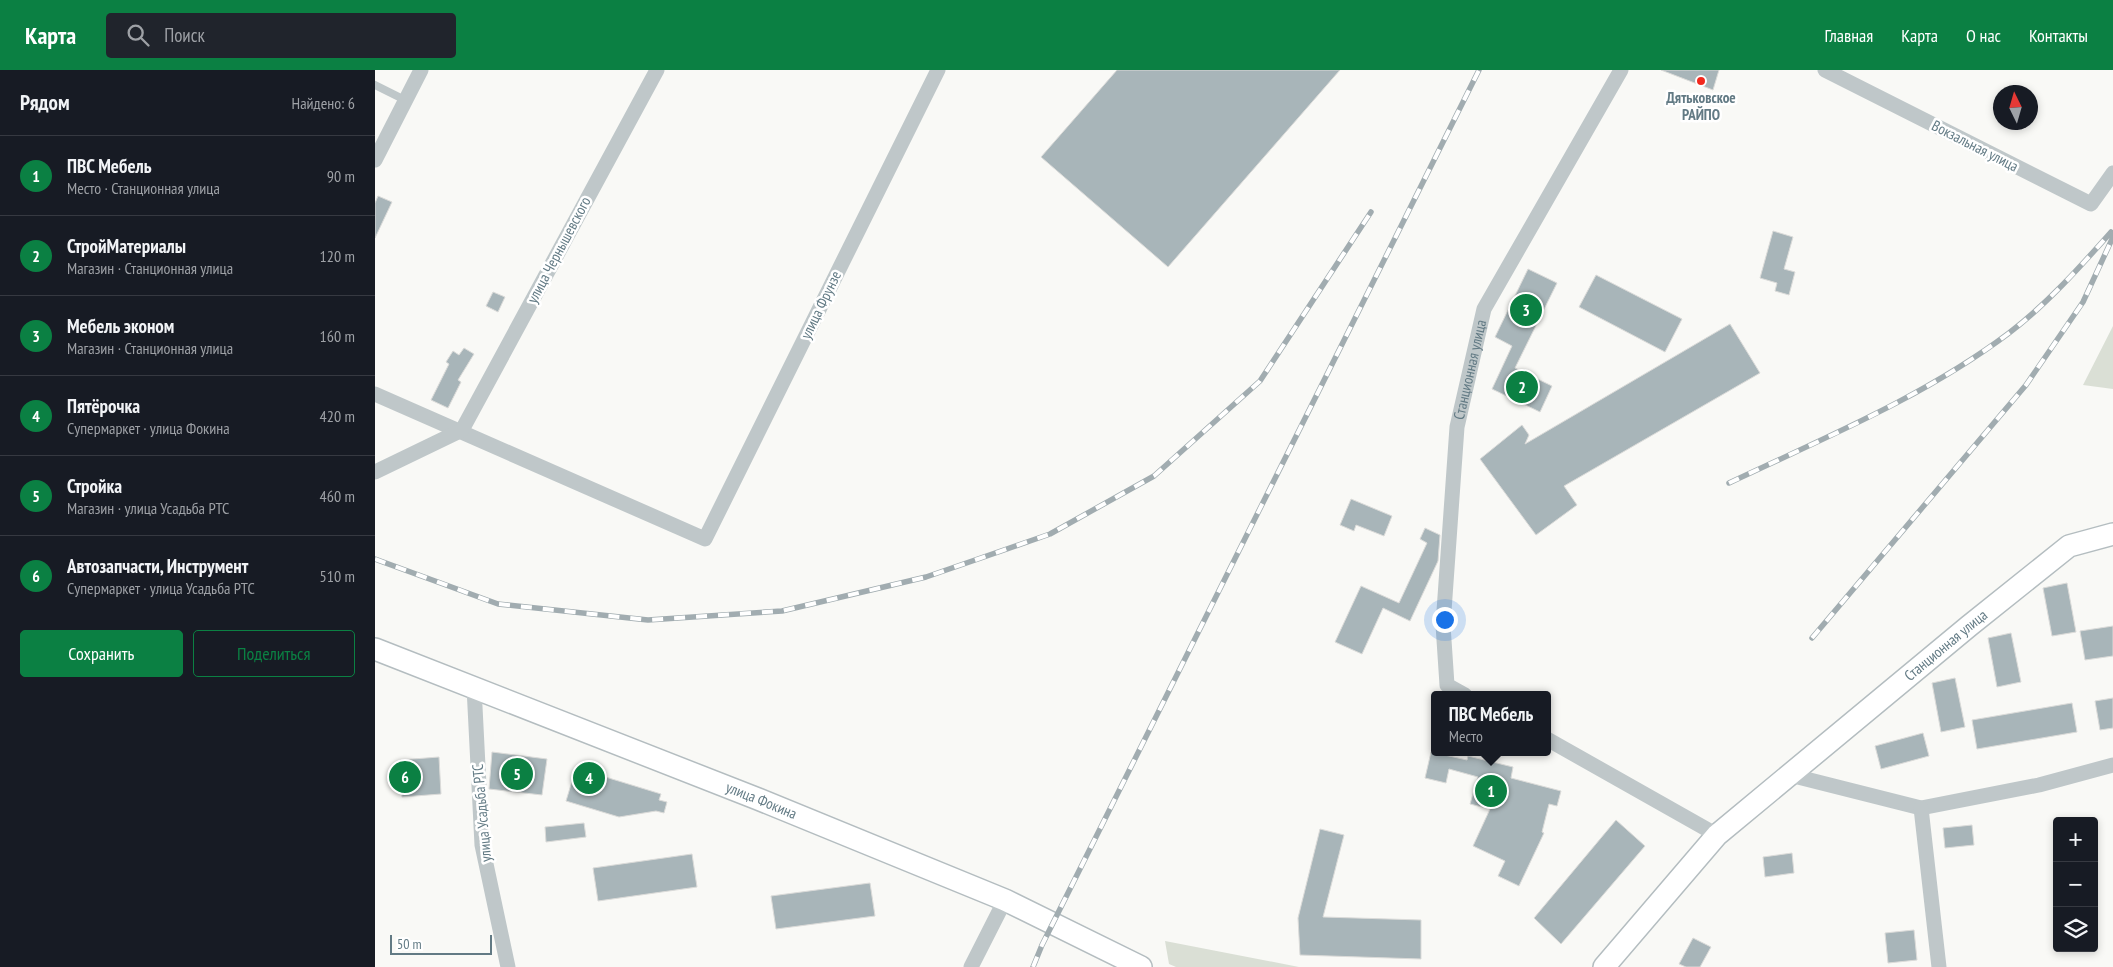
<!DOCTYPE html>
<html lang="ru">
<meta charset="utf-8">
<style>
body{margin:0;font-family:"PT Sans Narrow",sans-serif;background:#20242c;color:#f1f3f6}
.controls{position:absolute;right:15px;bottom:15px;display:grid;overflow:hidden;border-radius:5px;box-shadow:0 2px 8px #0003}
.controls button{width:45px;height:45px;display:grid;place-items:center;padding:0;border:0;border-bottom:1px solid #363941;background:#171b24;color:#f1f3f6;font:25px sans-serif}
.compass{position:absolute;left:1618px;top:15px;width:45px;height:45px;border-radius:50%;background:#171b24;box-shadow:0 2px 8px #0003;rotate:355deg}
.scale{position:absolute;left:15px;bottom:12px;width:102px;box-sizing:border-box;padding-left:5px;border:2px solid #627a84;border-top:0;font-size:14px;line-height:18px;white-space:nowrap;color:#627a84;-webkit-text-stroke:4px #fff;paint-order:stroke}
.you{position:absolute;left:1069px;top:549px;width:18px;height:18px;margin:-12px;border:4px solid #fff;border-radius:50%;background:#1a73e8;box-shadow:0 0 0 8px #1a73e833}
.badge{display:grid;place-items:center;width:32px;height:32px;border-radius:50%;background:#0b8043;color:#fff;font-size:16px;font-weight:700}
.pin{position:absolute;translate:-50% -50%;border:2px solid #fff;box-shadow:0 1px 5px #0006}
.popup{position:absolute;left:1056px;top:621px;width:120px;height:65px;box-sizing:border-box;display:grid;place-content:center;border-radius:5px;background:#171b24;filter:drop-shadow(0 1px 4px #0005);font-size:16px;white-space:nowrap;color:#9ea1a6}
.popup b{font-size:19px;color:#f1f3f6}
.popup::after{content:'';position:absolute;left:50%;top:100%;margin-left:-10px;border:10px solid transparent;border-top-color:#171b24}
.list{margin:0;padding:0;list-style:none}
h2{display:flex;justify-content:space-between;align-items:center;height:65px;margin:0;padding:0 20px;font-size:21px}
h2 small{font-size:16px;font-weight:400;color:#9ea1a6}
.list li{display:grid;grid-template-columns:32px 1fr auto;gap:15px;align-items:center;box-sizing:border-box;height:80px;padding:0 20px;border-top:1px solid #363941}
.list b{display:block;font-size:19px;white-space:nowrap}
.list p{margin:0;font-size:16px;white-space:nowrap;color:#9ea1a6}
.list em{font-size:16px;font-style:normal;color:#9ea1a6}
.actions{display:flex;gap:10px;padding:15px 20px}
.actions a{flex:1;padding:11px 0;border:1px solid #0b8043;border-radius:5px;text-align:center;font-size:18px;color:#0b8043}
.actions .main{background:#0b8043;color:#fff}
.icon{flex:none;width:28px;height:28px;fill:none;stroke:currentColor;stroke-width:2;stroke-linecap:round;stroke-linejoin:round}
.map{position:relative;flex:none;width:1738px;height:897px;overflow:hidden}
header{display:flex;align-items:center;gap:30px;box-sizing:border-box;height:70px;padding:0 25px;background:#0b8043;color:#fff}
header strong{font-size:24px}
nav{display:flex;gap:28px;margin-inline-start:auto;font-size:18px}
.search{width:350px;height:45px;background:#20242c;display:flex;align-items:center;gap:12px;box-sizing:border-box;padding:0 18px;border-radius:5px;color:#9ea1a6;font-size:19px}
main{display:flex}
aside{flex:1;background:#171b24}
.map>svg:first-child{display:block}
.green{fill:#dadfd5}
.building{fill:#a8b5b9;stroke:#dbdbd9}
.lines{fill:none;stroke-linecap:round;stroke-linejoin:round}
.secondary-casing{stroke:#b4bdc0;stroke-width:24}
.lane{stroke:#bfc7c9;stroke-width:8}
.street{stroke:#bfc7c9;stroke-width:15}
.secondary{stroke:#fff;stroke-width:21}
.rail-casing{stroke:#a1acb0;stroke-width:5.5}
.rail{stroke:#fff;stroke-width:4;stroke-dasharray:11;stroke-linecap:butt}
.poi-dot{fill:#f2291e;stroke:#fff;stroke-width:2}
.labels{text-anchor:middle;stroke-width:5;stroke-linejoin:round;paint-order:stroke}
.poi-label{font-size:15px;font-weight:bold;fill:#627a84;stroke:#fff}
.street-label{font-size:15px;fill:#627a84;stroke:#fff}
</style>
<header>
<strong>Карта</strong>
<div class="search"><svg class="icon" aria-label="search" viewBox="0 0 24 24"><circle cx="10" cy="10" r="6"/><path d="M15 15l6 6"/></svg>Поиск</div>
<nav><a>Главная</a><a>Карта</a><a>О нас</a><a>Контакты</a></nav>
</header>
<main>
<aside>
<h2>Рядом<small>Найдено: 6</small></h2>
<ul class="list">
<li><span class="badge">1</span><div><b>ПВС Мебель</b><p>Место · Станционная улица</p></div><em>90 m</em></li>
<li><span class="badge">2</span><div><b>СтройМатериалы</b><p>Магазин · Станционная улица</p></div><em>120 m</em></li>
<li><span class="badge">3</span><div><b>Мебель эконом</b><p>Магазин · Станционная улица</p></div><em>160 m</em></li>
<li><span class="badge">4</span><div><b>Пятёрочка</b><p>Супермаркет · улица Фокина</p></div><em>420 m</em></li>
<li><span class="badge">5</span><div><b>Стройка</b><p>Магазин · улица Усадьба РТС</p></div><em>460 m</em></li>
<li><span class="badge">6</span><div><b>Автозапчасти, Инструмент</b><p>Супермаркет · улица Усадьба РТС</p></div><em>510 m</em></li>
</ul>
<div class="actions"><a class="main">Сохранить</a><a>Поделиться</a></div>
</aside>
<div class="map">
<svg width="1738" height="897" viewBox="0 0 1738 897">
<rect width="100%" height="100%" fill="#f9f9f6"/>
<!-- green -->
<path class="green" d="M1738,256V319L1708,315Z
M790,871L924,897H801L794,894Z"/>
<!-- building -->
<path class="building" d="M742,0H965L793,197L666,87Z
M1286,0H1344L1338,20Z
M3,126L17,132L0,168V133Z
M1398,161L1418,167L1409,199L1420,202L1414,225L1400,221L1402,213L1385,208Z
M1153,199L1182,213L1140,298L1177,316L1165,342L1117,319L1137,276L1120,267Z
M1221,205L1307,249L1290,282L1204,237Z
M118,222L130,227L123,242L111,236Z
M1355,254L1385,303L1189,416L1202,435L1161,465L1105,389L1147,355L1154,365L1150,374Z
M89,278L99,284L83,310L86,312L73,338L56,330L74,294L71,292L78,281L84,285Z
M976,429L1017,446L1009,466L981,455L979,461L965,455Z
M1050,458L1065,465L1063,491L1035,551L1008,538L987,584L960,572L986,516L1024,533L1052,473L1045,469Z
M1692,513L1701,562L1677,566L1668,518Z
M1738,556V586L1710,590L1705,561Z
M1636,563L1646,612L1622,617L1613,568Z
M1580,608L1590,657L1566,662L1557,613Z
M1738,628V658L1725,660L1720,631Z
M1697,633L1702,662L1602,679L1597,650Z
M1548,663L1554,686L1506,699L1500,676Z
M117,682L172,689L167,725L114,719Z
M1056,682L1092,690L1093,686L1138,697L1136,708L1186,721L1182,736L1174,734L1167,762L1169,763L1144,816L1123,806L1130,791L1098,776L1115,739L1095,734L1103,707L1074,699L1071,713L1050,708Z
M64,687L66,724L27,727L25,690Z
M201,698L286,724L284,730L292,732L289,743L281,741L244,747L191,731Z
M1241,750L1270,776L1186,874L1159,848Z
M209,753L211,767L171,772L170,757Z
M1597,755L1599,775L1570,778L1568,758Z
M945,759L969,765L948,847L1046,850V889L925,885L923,848Z
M1417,783L1419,803L1390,807L1388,787Z
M317,784L322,817L223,831L218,798Z
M495,813L500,846L401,859L396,826Z
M1539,860L1542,890L1513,893L1510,863Z
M1318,868L1336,877L1325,897H1311L1304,894Z"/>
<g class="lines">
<defs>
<g id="secondary">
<path id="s2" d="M0,579L383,729L630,830L766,897"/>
<path id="s3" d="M1229,897L1342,765L1594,556L1694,476L1738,464"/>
</g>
</defs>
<!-- secondary casing -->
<use href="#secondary" class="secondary-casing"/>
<!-- lane -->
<path class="lane" d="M0,15L30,30"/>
<!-- street -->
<g class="street">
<path d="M1450,0L1716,134L1738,103"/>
<path d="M0,90L46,0"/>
<path d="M0,324L330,469L563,0"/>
<path d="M0,402L87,360L282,0"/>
<path d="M99,617L107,775L133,897"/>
<path id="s1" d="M1090,625L1072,615L1068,555L1082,357L1109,239L1246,0"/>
<path d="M1172,669L1342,765"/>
<path d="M1415,705L1546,738L1664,715L1738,695"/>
<path d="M1546,738L1564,897"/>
<path d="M596,897L630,830"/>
</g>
<!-- secondary -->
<use href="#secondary" class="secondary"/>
<defs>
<path id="rail" d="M1354,413C1449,368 1549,327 1634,263C1671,235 1706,196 1736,162
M0,489L123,534L273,550L407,541L551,507L675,464L779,406L885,311L996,142
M1437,568L1651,315L1708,232L1738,167
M658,897L667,875L1104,0"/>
</defs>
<!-- rail casing -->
<use href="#rail" class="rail-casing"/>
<!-- rail -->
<use href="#rail" class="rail"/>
</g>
<!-- markers -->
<circle class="poi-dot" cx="1326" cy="11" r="5"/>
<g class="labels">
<!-- poi labels -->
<g class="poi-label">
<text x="1326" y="33">Дятьковское<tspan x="1326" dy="17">РАЙПО</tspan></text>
</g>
<!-- street labels -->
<g class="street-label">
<text transform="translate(1600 76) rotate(27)" y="5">Вокзальная улица</text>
<text transform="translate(184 180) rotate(-62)" y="5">улица Чернышевского</text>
<text transform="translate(446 235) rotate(-64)" y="5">улица Фрунзе</text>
<text dy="5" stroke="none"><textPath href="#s1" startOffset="338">Станционная улица</textPath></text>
<text dy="5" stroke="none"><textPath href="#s3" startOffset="471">Станционная улица</textPath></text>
<text dy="5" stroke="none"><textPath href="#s2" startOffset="415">улица Фокина</textPath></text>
<text transform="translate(107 743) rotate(-95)" y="5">улица Усадьба РТС</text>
</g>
</g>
</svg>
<div class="controls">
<button>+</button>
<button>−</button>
<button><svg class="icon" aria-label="layers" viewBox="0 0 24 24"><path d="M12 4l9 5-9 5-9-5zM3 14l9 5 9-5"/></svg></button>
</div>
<svg class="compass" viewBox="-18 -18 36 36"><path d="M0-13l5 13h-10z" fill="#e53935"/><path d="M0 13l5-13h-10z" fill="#9ea1a6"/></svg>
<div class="scale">50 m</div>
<div class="you"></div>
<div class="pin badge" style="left:1116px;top:721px">1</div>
<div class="popup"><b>ПВС Мебель</b>Место</div>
<div class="pin badge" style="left:1147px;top:317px">2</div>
<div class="pin badge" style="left:1151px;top:240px">3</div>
<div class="pin badge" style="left:214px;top:708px">4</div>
<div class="pin badge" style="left:142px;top:704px">5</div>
<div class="pin badge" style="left:30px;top:707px">6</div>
</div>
</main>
